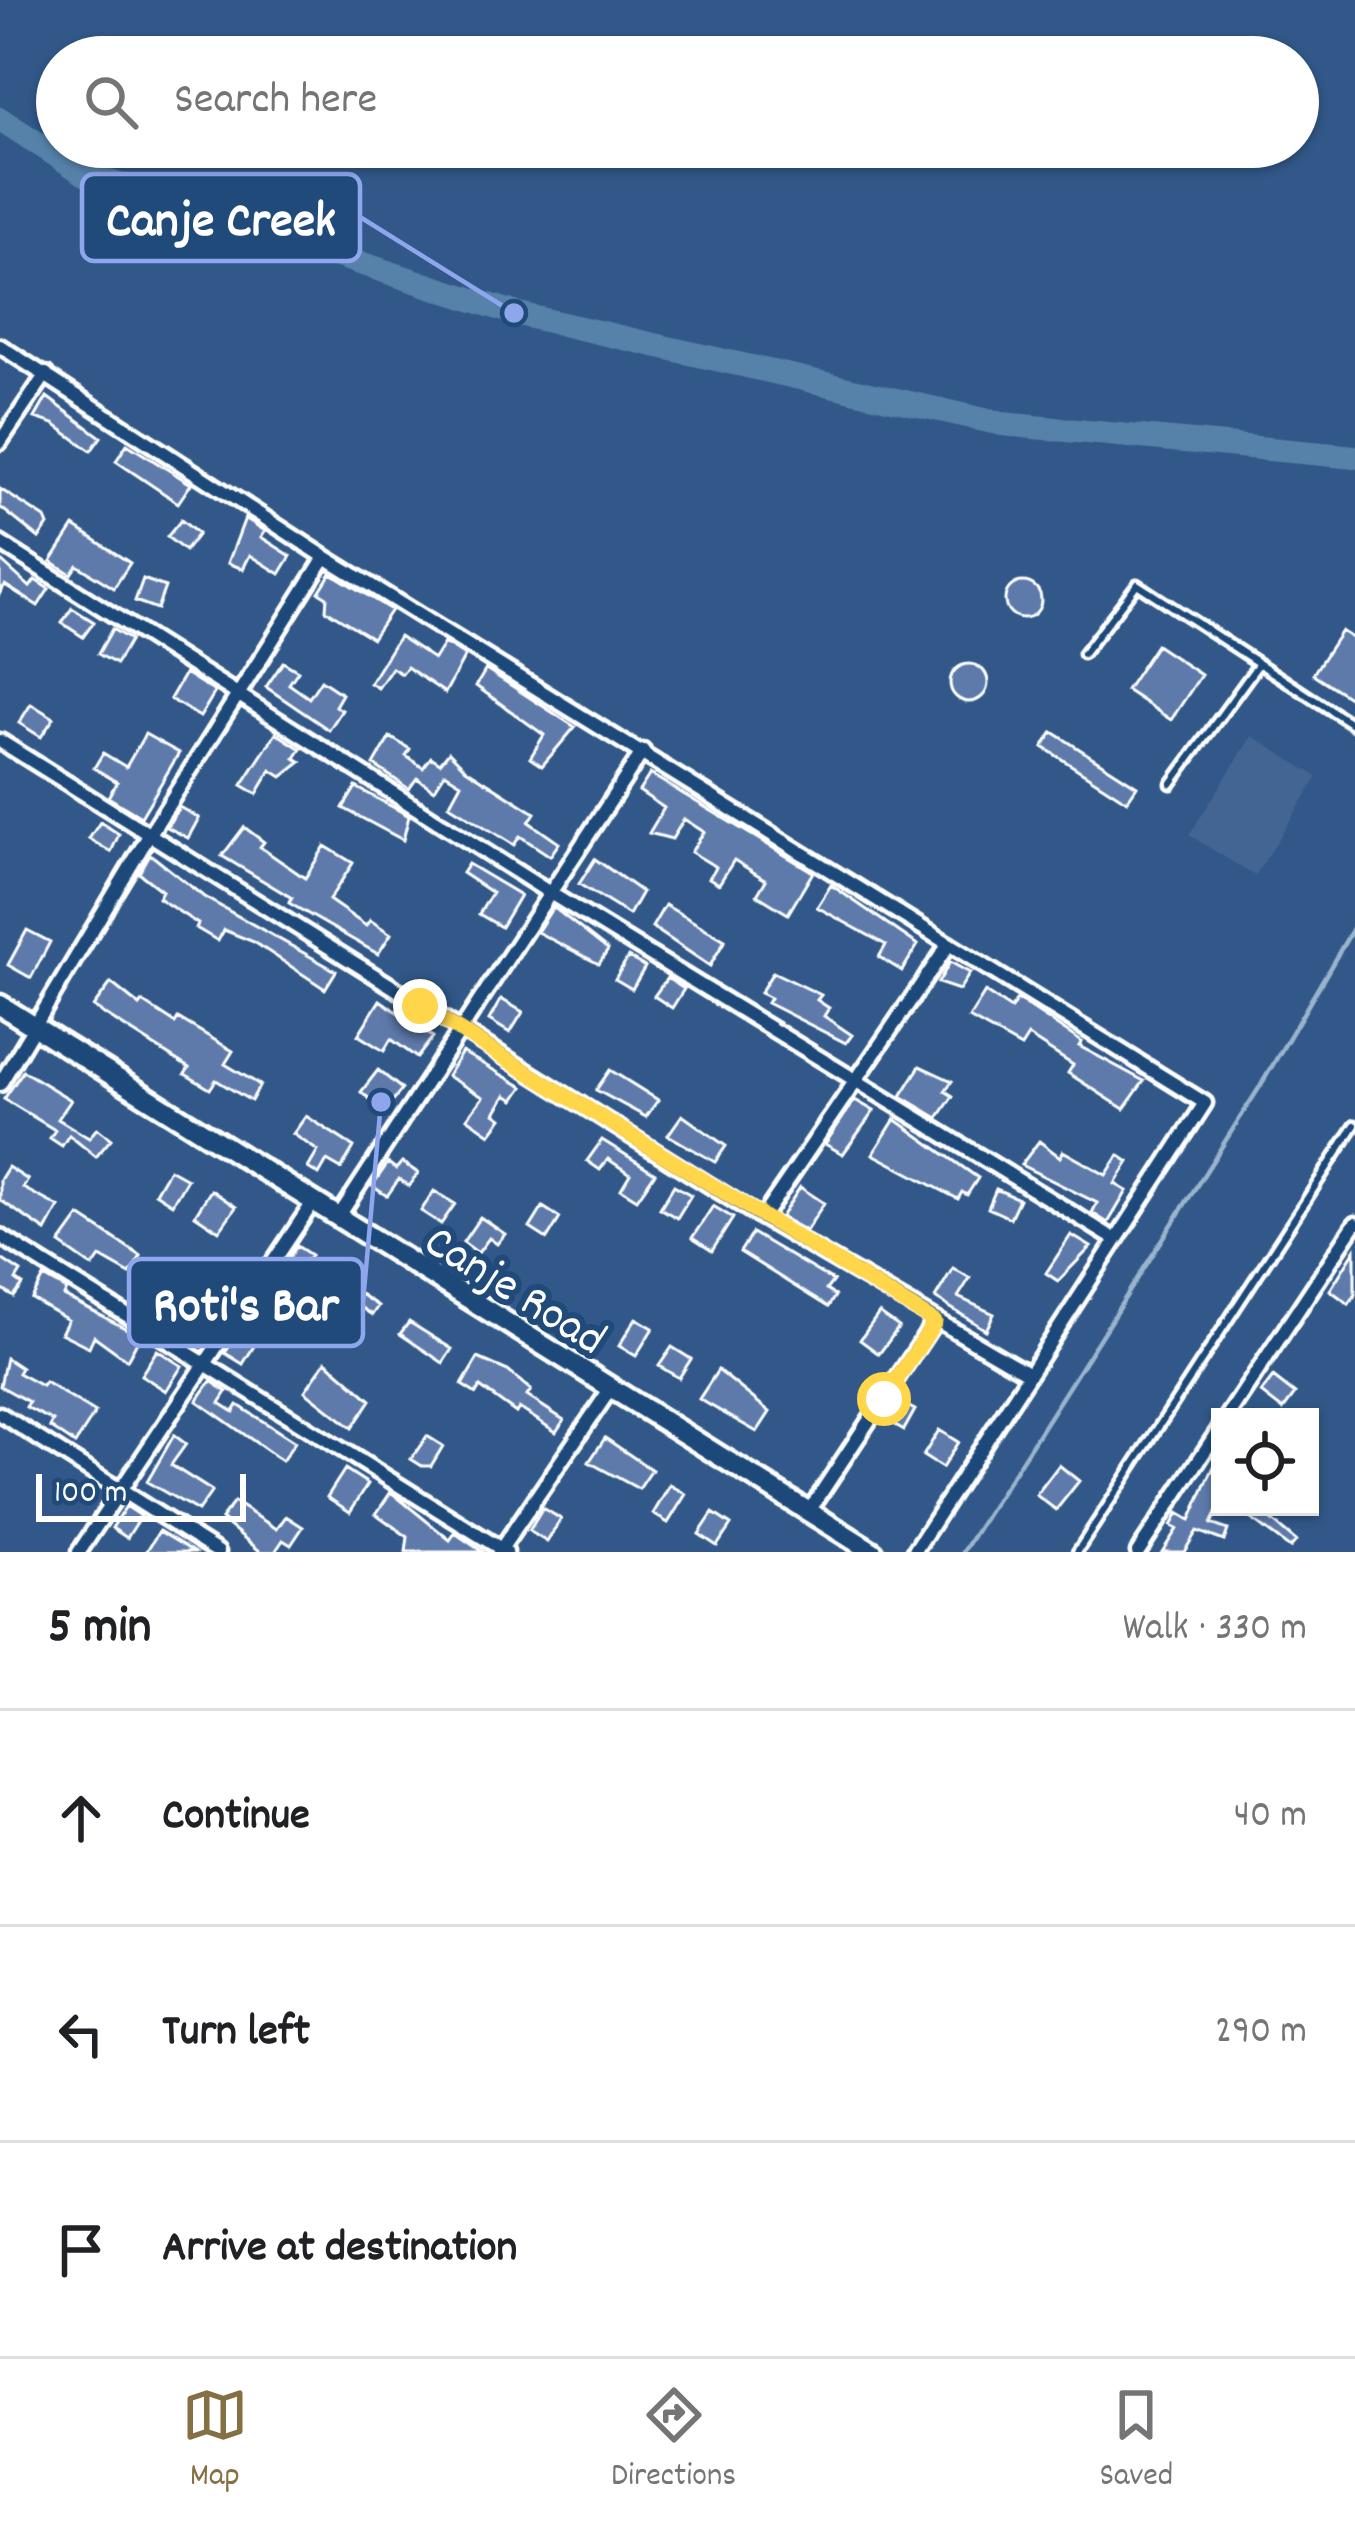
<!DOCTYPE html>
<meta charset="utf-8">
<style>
body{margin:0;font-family:Dekko,sans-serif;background:#f6f6f6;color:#202124}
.controls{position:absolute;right:36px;bottom:36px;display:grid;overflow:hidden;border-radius:0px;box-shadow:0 3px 9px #0004}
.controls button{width:108px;height:108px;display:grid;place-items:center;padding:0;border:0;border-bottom:3px solid #e0e0e0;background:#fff;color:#202124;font:60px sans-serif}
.scale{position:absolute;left:36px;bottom:30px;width:210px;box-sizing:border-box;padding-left:12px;border:6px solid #fff;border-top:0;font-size:33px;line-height:42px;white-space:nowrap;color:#fff;-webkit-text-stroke:9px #1f4a7a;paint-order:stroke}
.stop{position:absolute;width:36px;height:36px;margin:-27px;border:9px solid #ffd54a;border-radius:50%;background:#fff}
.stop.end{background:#ffd54a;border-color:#fff;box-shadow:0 3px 12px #0008}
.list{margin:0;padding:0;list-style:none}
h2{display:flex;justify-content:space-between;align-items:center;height:156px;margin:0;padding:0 48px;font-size:51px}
h2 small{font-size:39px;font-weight:400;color:#757577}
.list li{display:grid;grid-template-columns:78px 1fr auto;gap:36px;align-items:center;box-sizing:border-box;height:216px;padding:0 48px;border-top:3px solid #e0e0e0}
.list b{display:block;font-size:45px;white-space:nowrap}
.list em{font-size:39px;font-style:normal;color:#757577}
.icon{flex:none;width:66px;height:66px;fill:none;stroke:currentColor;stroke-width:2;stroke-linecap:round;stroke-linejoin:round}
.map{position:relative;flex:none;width:1355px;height:1552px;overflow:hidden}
.search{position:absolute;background:#fff;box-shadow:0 3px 9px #0004;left:36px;right:36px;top:36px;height:132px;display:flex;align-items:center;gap:30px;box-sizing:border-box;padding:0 42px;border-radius:66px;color:#757577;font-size:45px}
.sheet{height:804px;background:#fff}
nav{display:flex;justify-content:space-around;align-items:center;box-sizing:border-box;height:168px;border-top:3px solid #e0e0e0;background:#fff;font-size:33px;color:#757577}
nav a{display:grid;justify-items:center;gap:6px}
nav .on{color:#847042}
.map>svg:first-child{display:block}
.built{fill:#426594}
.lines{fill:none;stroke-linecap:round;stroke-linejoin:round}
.stream{stroke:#9ab4cc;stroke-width:4.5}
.river{stroke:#5782aa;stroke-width:24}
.building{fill:#5d7aaa;stroke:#fff;stroke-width:3}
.lane-casing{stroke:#fff;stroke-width:15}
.street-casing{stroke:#fff;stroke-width:21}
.secondary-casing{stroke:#fff;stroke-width:27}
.lane{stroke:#1f4a7a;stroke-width:6}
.street{stroke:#1f4a7a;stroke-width:12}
.secondary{stroke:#1f4a7a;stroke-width:18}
.route{stroke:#ffd54a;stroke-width:15}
.labels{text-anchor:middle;stroke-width:12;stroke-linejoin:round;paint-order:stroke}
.street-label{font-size:48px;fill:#fff;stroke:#1f4a7a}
.leader{fill:none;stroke:#8ea6ec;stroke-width:4.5}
.callout-dot{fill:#8ea6ec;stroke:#1f4a7a;stroke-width:4.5}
.callout{fill:#1f4a7a;stroke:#8ea6ec;stroke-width:4.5}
.callout-label{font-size:51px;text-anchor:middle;font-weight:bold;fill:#fff}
</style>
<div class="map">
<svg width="1355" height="1552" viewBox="0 0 1355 1552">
<rect width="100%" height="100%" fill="#315888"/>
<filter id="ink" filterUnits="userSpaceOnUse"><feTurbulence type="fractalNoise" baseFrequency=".00833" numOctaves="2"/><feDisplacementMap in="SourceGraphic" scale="24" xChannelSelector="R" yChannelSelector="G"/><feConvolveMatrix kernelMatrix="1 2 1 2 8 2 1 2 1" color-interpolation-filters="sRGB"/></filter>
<g filter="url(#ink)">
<!-- built -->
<path class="built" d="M1252,736L1318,777L1255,876L1189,835Z"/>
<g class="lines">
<!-- stream -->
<path class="stream" d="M963,1552L1261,1085L1355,925"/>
<!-- river -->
<path class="river" d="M0,119L85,174L514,313L1002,424L1355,457"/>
</g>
<!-- building -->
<path class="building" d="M47,397L101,437L91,451L54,424L35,418Z
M127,444L191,484L178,503L116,461Z
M0,489L45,518L48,525L39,538L0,507Z
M245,518L265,531L261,537L291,556L280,574L250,555L243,569L228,563Z
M181,520L198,534L185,551L167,537Z
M74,526L130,563L114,588L77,565L71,574L51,561Z
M0,560L30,587L35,580L49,589L38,606L5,585L0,593Z
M331,573L391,610L372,638L326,610L327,597L319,592Z
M143,579L165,587L157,609L135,601Z
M1005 600a18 18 0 1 1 36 0a18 18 0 1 1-36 0Z
M72,608L94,622L83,637L62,623Z
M112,629L130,640L116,664L98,654Z
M1341,631L1355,640V701L1313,674Z
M399,636L434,659L444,643L465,656L445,693L407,667L402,674L392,668L378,688L370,683Z
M1156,645L1201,675L1171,720L1126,690Z
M283,662L298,671L289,684L309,698L321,680L342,694L335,706L342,710L329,730L266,687Z
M950 683a19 19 0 1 1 38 0a19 19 0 1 1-38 0Z
M486,669L575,727L542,766L530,758L544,735L476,686Z
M185,673L215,692L200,717L170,699Z
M31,704L54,718L41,737L19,723Z
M1053,732L1137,786L1127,801L1043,747Z
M276,733L301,749L295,758L301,762L282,777L271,770L257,794L242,785Z
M145,734L179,753L141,817L108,797L117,782L94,768L103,753L126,767Z
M390,737L410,749L406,756L423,768L431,757L440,763L449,752L466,769L535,813L529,822L559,843L550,856L520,836L514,845L449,805L461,783L445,773L434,790L417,778L409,789L374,765Z
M650,774L813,872L788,914L757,895L766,880L734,860L719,884L709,878L716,867L691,852L704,832L684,819L672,839L649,833L664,808L639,791Z
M356,787L409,816L403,840L343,808Z
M179,807L199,818L188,838L167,827Z
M100,822L119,834L111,852L89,839Z
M244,827L264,842L260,847L305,878L325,846L353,863L329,900L366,926L370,920L391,934L378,954L289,903L292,898L222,856Z
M150,854L204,897L336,971L325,989L254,942L224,930L218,941L196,928L198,924L158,898L162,891L139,873Z
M595,859L642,892L629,915L579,884Z
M468,864L520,895L501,927L479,914L492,893L462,873Z
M831,885L918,945L902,971L879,957L886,945L817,907Z
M665,905L725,940L710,966L652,927Z
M553,907L608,950L599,964L537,932Z
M27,930L50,942L31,978L8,965Z
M628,957L645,967L632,989L615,979Z
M950,962L970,973L959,990L938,983Z
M773,972L821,995L817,1000L829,1008L824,1016L852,1035L846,1043L767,1003L770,998L760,993Z
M667,978L684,989L672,1008L654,996Z
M111,983L140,1006L143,1002L175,1023L178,1018L233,1051L225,1064L260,1085L251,1101L216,1080L210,1089L185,1074L189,1068L93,1007Z
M985,992L1011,1009L1017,999L1082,1042L1079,1046L1144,1081L1124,1109L1068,1073L1073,1065L1028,1036L1021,1047L969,1018Z
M501,999L523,1012L510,1033L489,1020Z
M380,1000L433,1037L417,1058L391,1039L384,1051L358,1035Z
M462,1052L523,1087L514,1100L506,1095L495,1113L502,1118L490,1134L467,1118L483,1097L447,1076Z
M920,1066L952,1081L945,1091L953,1096L938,1118L901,1096Z
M378,1070L402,1089L385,1111L361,1092Z
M610,1070L658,1100L646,1117L596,1090Z
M23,1071L71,1100L58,1119L89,1138L97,1128L111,1139L96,1157L69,1135L62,1146L50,1138L55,1130L4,1099Z
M855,1100L874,1111L843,1154L825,1144Z
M682,1115L726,1146L715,1162L668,1135Z
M306,1116L354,1147L341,1169L327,1161L319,1175L308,1168L318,1151L293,1134Z
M895,1119L978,1178L967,1195L962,1192L958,1199L873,1154Z
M602,1140L655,1173L637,1199L621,1189L630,1174L608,1159L600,1170L587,1161Z
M1039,1141L1060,1157L1063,1151L1106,1175L1119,1155L1129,1162L1115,1184L1127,1191L1108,1223L1092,1213L1097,1203L1021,1165Z
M402,1162L418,1173L409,1186L399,1179L387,1196L372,1186L388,1163L396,1169Z
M8,1167L28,1180L23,1188L59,1207L46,1231L0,1200V1180Z
M169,1169L187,1179L172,1204L155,1193Z
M674,1185L691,1195L677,1218L660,1208Z
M800,1187L824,1203L806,1231L781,1217Z
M996,1189L1019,1199L1010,1218L988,1208Z
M211,1190L236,1207L219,1231L195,1215Z
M434,1191L455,1204L441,1224L421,1211Z
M713,1206L733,1218L712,1251L692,1238Z
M543,1207L560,1218L547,1239L530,1228Z
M80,1216L141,1256L130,1274L100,1257L93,1267L60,1244Z
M480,1217L505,1234L497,1244L489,1238L478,1253L463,1242Z
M752,1233L833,1281L826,1290L835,1296L828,1307L740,1252Z
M1071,1235L1091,1247L1058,1281L1046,1273Z
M297,1246L311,1255L276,1300L265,1294Z
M1355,1250V1295L1349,1304L1330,1290Z
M0,1258L21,1272L16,1280L23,1285L14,1297L0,1288Z
M953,1268L970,1278L958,1297L994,1314L986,1330L935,1298Z
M330,1274L378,1306L372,1315L340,1294L327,1314L310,1304Z
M44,1277L67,1290L64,1296L140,1336L127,1360L94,1336L89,1347L61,1333L68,1320L32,1299Z
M879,1313L899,1327L879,1354L860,1340Z
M636,1318L653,1328L636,1356L619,1346Z
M409,1322L452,1349L443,1363L400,1334Z
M240,1331L257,1341L243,1364L225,1353Z
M672,1347L691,1359L679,1378L659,1366Z
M157,1350L182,1366L166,1391L141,1375Z
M6,1358L21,1368L18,1373L42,1386L45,1382L95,1413L75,1444L50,1427L53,1421L26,1407L29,1402L0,1386Z
M478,1358L508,1371L531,1390L527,1396L564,1420L556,1432L519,1408L516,1413L480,1387L476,1394L462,1385Z
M326,1361L371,1400L352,1428L305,1391Z
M718,1370L770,1412L757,1432L699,1399Z
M1273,1377L1295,1394L1283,1410L1261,1393Z
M211,1381L227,1392L220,1403L234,1412L238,1405L295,1442L282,1461L197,1401Z
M896,1400L915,1410L904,1430L885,1419Z
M939,1430L958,1442L942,1468L923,1456Z
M174,1435L186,1444L171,1465L212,1491L198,1511L147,1482Z
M427,1436L443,1446L431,1466H422L411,1459Z
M605,1438L652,1470L639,1489L589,1462Z
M1220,1453V1505L1211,1524L1228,1530L1224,1541L1197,1531L1184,1552H1162L1177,1529L1171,1526L1178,1513L1190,1520Z
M1059,1465L1079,1481L1056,1510L1036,1495Z
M345,1469L368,1484L350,1512L327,1497Z
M670,1485L686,1494L668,1523L653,1514Z
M391,1492L450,1540L455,1533L483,1552H406L408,1537L376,1514Z
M234,1502L277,1529L286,1516L303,1527L291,1545L283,1540L275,1552H261L221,1519Z
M126,1506L141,1516L127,1538L112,1528Z
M1235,1507H1269L1264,1514L1296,1541L1290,1548Z
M543,1508L561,1519L547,1542L529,1531Z
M713,1513L731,1525L717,1546L699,1534Z
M159,1531L194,1552H146Z"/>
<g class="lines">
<defs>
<path id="lane" d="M1083,654L1137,584L1355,726
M1171,784L1257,666
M1077,1552L1355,1125"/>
<path id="street" d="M0,346L325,557L1205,1103L914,1552
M0,442L46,374
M0,543L550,893L1116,1240
M0,741L762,1218L1029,1374
M0,1084L148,837L325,557
M762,1218L949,944
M337,1219L643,751
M0,1236L506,1552
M0,1414L218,1552
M1227,1417L1355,1224
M807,1514L935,1321
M79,1552L312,1204
M499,1552L609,1391
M1138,1552L1220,1428"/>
<path id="secondary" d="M0,1005L873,1552"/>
</defs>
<!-- lane casing -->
<use href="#lane" class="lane-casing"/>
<!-- street casing -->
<use href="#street" class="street-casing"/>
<!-- secondary casing -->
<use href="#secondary" class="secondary-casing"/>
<!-- lane -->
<use href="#lane" class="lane"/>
<!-- street -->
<use href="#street" class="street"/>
<!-- secondary -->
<use href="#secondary" class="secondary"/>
</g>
</g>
<g class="lines" filter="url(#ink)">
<!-- route -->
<path class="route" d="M420,1006L935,1322L884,1399"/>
</g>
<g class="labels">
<!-- street labels -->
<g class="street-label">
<text transform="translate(517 1287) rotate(32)" y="17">Canje Road</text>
</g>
</g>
<!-- callouts -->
<path class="leader" d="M514 313L360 217M381 1102L363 1302"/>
<g class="callout-dot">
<circle cx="514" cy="313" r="12"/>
<circle cx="381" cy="1102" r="12"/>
</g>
<g class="callout">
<rect x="82" y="174" width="278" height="87" rx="12"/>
<rect x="129" y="1259" width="234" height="87" rx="12"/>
</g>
<g class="callout-label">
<text x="221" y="235">Canje Creek</text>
<text x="246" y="1320">Roti's Bar</text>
</g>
</svg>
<div class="controls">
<button><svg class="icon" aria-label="locate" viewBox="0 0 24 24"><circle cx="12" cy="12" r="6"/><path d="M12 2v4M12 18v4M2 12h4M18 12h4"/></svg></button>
</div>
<div class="scale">100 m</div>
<div class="stop" style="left:884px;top:1399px"></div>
<div class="stop end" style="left:420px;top:1006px"></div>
<div class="search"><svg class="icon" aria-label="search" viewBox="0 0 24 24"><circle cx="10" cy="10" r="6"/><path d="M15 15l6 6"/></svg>Search here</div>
</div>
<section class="sheet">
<h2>5 min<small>Walk · 330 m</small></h2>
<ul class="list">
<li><svg class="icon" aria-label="ahead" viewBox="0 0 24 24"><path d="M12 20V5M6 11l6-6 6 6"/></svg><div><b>Continue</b></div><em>40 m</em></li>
<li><svg class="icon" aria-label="left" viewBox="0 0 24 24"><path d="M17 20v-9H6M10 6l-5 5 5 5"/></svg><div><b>Turn left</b></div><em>290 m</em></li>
<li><svg class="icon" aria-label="arrive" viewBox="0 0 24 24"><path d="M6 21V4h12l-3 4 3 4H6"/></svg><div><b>Arrive at destination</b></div></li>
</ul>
</section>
<nav>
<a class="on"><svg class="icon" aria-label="map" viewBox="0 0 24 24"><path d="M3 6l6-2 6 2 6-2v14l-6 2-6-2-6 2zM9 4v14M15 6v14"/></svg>Map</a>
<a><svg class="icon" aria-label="directions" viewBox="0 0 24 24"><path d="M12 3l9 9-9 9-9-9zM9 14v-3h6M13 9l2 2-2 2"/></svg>Directions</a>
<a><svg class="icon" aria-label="saved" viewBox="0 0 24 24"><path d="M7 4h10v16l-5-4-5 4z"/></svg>Saved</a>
</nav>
